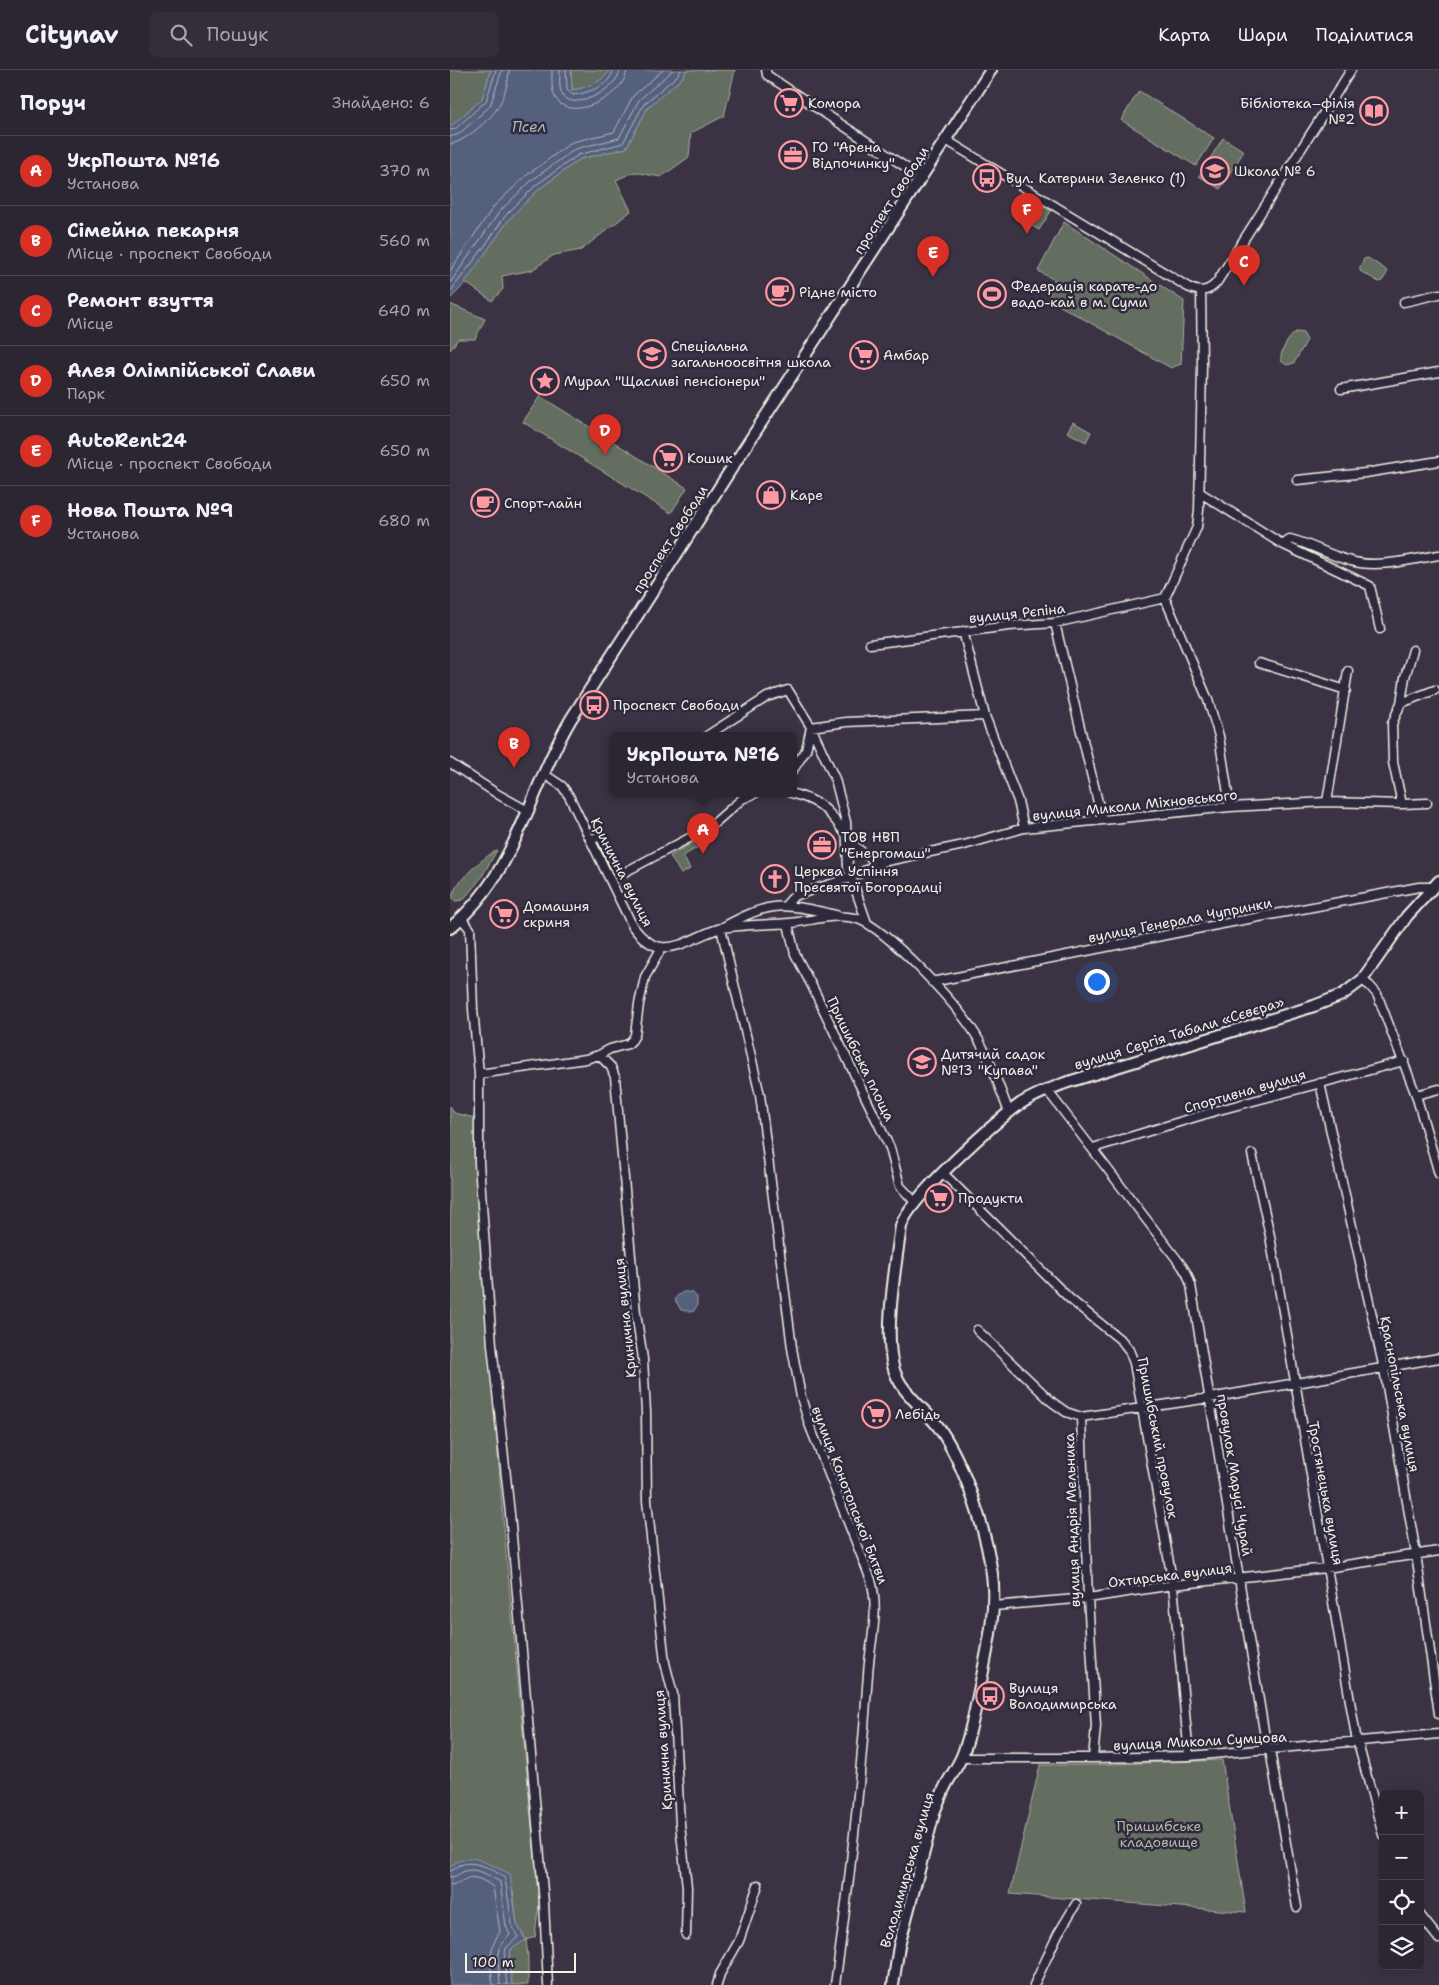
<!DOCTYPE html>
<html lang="uk">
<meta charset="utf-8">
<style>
body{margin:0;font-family:"Shantell Sans",sans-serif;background:#342e3a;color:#f1f3f6}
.controls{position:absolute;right:15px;bottom:15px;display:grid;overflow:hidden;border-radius:8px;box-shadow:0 5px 20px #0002}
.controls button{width:45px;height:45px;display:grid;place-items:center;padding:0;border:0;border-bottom:1px solid #48434d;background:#2c2632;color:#f1f3f6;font:25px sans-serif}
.scale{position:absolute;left:15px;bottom:12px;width:111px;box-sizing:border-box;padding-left:5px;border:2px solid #f4f1e8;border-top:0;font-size:14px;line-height:18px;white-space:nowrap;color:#f4f1e8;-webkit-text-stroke:4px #2f2a3d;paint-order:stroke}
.you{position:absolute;left:646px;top:911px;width:18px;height:18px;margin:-12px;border:4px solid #fff;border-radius:50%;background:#1a73e8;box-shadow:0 0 0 8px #1a73e833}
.badge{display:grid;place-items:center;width:32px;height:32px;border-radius:50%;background:#d93025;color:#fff;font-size:16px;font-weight:700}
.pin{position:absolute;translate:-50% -41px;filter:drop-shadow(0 1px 2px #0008)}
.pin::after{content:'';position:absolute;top:26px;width:18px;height:15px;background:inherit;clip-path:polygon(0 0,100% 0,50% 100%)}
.popup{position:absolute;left:159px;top:662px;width:188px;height:65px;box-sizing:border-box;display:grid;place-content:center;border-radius:8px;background:#2c2632;filter:drop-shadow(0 1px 4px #0005);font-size:16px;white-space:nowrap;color:#a6a5ac}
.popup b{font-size:19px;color:#f1f3f6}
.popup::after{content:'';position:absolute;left:50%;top:100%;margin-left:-10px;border:10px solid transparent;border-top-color:#2c2632}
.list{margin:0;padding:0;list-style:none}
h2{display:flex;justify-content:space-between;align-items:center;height:65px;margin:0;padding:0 20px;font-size:21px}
h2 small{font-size:16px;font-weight:400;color:#a6a5ac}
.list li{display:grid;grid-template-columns:32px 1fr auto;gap:15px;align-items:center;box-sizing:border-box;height:70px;padding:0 20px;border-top:1px solid #48434d}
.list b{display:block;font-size:19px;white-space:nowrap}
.list p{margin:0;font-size:16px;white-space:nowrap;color:#a6a5ac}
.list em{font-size:16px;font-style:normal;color:#a6a5ac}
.icon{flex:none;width:28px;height:28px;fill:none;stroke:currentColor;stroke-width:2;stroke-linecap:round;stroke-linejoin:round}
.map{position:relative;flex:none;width:989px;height:1915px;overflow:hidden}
header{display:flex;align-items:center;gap:30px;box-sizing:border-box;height:70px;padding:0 25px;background:#2c2632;border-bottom:1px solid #48434d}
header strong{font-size:24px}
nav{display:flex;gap:28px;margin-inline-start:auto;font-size:18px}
.search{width:350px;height:45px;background:#342e3a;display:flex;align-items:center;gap:12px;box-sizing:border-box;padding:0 18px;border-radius:8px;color:#a6a5ac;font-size:19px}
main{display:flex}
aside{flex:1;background:#2c2632}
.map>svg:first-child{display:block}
.green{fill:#646d61;stroke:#acafa4}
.water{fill:#54617d;stroke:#949ba8}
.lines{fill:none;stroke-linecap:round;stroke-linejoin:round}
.shore{stroke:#b4b7bd;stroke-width:1}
.minor-casing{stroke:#f4f1e8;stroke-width:11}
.major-casing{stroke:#f4f1e8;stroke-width:14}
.minor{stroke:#2f2a3d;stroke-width:8}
.major{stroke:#2f2a3d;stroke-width:10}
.labels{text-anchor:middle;stroke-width:5;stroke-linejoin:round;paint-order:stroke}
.poi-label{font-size:14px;fill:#f4f1e8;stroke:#2f2a3d;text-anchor:start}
.street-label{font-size:14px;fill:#f4f1e8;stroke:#2f2a3d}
.park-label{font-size:14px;fill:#b3b6ab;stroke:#2f2a3d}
.water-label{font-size:15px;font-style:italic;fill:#b4b7bd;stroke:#2f2a3d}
</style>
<header>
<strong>Citynav</strong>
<div class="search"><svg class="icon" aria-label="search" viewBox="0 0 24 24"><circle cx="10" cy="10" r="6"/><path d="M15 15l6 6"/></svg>Пошук</div>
<nav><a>Карта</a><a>Шари</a><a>Поділитися</a></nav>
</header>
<main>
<aside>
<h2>Поруч<small>Знайдено: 6</small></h2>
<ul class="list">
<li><span class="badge">A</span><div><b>УкрПошта №16</b><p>Установа</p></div><em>370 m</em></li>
<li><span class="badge">B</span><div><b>Сімейна пекарня</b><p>Місце · проспект Свободи</p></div><em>560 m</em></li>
<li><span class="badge">C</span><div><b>Ремонт взуття</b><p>Місце</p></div><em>640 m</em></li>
<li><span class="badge">D</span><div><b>Алея Олімпійської Слави</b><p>Парк</p></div><em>650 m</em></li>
<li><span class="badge">E</span><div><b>AutoRent24</b><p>Місце · проспект Свободи</p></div><em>650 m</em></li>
<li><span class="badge">F</span><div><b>Нова Пошта №9</b><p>Установа</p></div><em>680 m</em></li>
</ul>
</aside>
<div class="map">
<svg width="989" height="1915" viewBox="0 0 989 1915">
<rect width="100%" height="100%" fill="#3b3343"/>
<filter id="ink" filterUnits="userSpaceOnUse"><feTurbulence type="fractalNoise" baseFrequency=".02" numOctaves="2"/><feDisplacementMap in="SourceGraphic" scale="10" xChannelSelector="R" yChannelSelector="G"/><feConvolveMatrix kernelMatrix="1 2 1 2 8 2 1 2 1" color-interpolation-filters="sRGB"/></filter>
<g filter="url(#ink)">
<!-- green -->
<path class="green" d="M0,0H41L32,29L0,57Z
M121,0H160C152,13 136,18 122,20Z
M237,0H285L274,46L241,63L239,87L211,107L184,102L166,110L181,141L131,180L104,185L82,200L52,206L53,219L42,231L15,212L60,148L89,119L130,89L176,78L198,37L231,9Z
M689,21L764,68L746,96L671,50Z
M773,68L794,81L770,119L749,106Z
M573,124L601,141L589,160L561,143Z
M614,152L734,231L731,294L721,298L598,229L605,210L588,201Z
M918,188L936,200L937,203L932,211L929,212L910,201V197L914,189Z
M0,234L35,249L25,269H8L0,280Z
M846,262L853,263L857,270L844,293L837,295L831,291C829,282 839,267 846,262Z
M90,326L237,418L221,443L73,352Z
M623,352L641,362L636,372L617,362Z
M250,768L253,774L233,786L240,799L231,804L220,786Z
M47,780L31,808L13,830L5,831L2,826C6,811 33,788 47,780Z
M0,1036L4,1043L25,1048L27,1128L56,1483L89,1832L85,1867L76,1870L78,1886V1915H62L59,1890L61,1879L76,1869L67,1855L63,1821L8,1791L0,1797Z
M772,1690L796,1842L560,1824L590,1695H639Z"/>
<!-- water -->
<path class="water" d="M41,0H121L122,20C136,18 152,13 160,0H237L231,9L198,37L176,78L130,89L89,119L60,148L11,218L0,229V57L32,29Z
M233,1222H241L247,1227V1236L243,1242L231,1240L225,1230L227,1226Z
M24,1788L40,1794L60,1804L67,1855L76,1870L61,1879L59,1890L62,1915H0V1797L8,1791Z"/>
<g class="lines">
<!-- shore -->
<path class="shore" d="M102,0C102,8 101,20 105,27C119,55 176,25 177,0
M110,0C110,8 108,21 114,27C127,41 169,17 170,0
M116,0L117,20L123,25C137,23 161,16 163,0
M0,60L5,59L36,31L46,0
M0,67L9,64L40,36L52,0
M0,74C12,74 42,48 48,37C54,27 59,11 59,0
M0,201L44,136L77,105L122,72L164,62L183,26L213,0
M0,213L50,141L82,110L125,79L169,68L189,30L223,0
M0,222L34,177L56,145L86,115L128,85L173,73L194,34L227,6L231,0
M0,1801C5,1800 6,1797 10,1795C25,1789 44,1800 55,1808L62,1855L68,1867L56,1878L54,1890L57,1915
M0,1807C7,1807 9,1803 15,1801C27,1797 40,1806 50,1812L56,1856L60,1865L51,1874L48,1888L50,1915
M0,1815C7,1814 10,1812 16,1809C24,1804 37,1812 43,1817L50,1862C38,1879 40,1895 43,1915"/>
<defs>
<path id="minor" d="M316,0L317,5L472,108
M496,70L738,217C750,223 759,222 767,212L901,0
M954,232L989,224
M891,319L989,302
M847,410L915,403L989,391
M749,422L832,474L920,516L930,559
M832,474L840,469C861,474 880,486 901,491C928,499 962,489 989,485
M715,528L747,457L749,440L752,296L751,221
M715,528L758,630L769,666L780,737
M605,553L652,749
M513,561L535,646L568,731L574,758
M420,574L559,556L605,553L715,528
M809,593L896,620
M951,633L985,620
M258,665L317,627L338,620L361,657L385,709L396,752L398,798L417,853
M0,693L49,725L78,741
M343,700L356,680L361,657L396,652L535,646
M94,704L112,716L119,726L183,857C190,866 199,875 210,877C231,880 252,862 272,858C294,854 317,855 340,853C362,851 386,842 408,849C438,860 503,931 522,959C539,984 548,1015 559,1042
M341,723C354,727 367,731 376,740C397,760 402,784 432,792
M877,732L898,601
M952,734L943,692L942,654L951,633L955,607L963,580
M140,770L150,766L166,798L171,802H175L260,757L292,729L306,723
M336,835L344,826L402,807L432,792L514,775L574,758L780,737L877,732L952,734L977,733
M11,848L20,859L23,939L29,1004V1093L42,1275L60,1444L94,1833L98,1915
M338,854L345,884L363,918L440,1078L450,1116L465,1132
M273,857C323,830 333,833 386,845
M271,858L310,1025L342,1278L351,1327L359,1354L421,1510C430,1544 420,1571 418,1604C411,1708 400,1812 385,1915
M912,910L920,916L927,924L966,1025L989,1104
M482,912L751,858L969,817H983
M149,985L161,997L165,1007L186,1243L193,1289L196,1342L197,1431L215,1593L223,1624L230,1754L237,1817L236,1865
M29,1004L136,989L149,985L160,979L178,974L182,970L185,965L189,934L195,907L212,877
M870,1013L934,1299L966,1484L989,1644
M597,1020L732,1196L737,1204L741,1215L816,1673L820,1680L847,1837
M966,1025L989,1019
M643,1078L769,1040L954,991
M802,1084L820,1166L906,1666L933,1765
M493,1103L620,1229L672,1271L679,1280L684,1293L723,1515L739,1686
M527,1260L602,1332L616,1342L631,1347L638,1528L646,1656L643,1688
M631,1347L760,1328L989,1288
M543,1536L638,1528L723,1515L876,1498L989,1481
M511,1688H643L739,1686L989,1664
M970,1845L989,1869
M267,1915L270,1904L289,1871L308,1815
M584,1915L608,1864L626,1834"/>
<path id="major" d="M0,858C68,802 78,721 121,649L285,393L541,0
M443,1915L449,1876L485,1740C488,1733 491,1726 494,1719C499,1708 507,1698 512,1686C521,1664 525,1640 530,1616C537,1581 547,1541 542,1504C536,1460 515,1396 490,1359C475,1338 449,1322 443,1296C434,1260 446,1194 451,1156C459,1128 544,1053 570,1034C584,1025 600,1019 615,1013L864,936L892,925L912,910L957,846L989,811"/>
</defs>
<!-- minor casing -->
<use href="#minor" class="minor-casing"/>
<!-- major casing -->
<use href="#major" class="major-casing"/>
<!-- minor -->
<use href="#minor" class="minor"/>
<!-- major -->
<use href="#major" class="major"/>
</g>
</g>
<!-- icons -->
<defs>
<symbol id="supermarket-ring" viewBox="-11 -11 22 22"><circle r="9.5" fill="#2f2a3d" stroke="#ff9aa2" stroke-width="1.5"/><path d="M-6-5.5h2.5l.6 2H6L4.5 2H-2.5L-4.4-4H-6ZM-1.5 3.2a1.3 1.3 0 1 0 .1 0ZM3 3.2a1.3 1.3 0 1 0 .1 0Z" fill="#ff9aa2"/></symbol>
<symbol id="library-ring" viewBox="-11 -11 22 22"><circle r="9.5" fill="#2f2a3d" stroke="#ff9aa2" stroke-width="1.5"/><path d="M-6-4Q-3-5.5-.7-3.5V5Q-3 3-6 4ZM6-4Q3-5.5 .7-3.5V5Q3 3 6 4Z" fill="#ff9aa2"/></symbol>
<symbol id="office-ring" viewBox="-11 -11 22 22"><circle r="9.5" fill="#2f2a3d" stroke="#ff9aa2" stroke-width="1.5"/><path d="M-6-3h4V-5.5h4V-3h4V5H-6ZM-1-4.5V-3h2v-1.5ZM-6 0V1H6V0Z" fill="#ff9aa2"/></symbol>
<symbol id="school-ring" viewBox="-11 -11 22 22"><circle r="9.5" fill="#2f2a3d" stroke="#ff9aa2" stroke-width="1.5"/><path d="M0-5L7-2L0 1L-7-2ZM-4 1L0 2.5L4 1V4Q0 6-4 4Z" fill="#ff9aa2"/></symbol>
<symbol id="bus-ring" viewBox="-11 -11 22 22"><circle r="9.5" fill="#2f2a3d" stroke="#ff9aa2" stroke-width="1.5"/><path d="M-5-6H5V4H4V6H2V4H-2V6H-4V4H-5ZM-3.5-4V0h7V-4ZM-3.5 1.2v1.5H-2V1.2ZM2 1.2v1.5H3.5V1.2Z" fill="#ff9aa2"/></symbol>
<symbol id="cafe-ring" viewBox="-11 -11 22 22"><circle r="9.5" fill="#2f2a3d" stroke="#ff9aa2" stroke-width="1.5"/><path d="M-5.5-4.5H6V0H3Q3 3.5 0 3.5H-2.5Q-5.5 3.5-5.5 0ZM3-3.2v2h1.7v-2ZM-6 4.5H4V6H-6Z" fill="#ff9aa2"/></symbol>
<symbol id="stadium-ring" viewBox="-11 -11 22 22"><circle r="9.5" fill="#2f2a3d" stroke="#ff9aa2" stroke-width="1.5"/><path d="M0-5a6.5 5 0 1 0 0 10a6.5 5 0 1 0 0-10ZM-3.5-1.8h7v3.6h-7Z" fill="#ff9aa2"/></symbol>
<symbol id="sight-ring" viewBox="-11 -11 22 22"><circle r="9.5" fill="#2f2a3d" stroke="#ff9aa2" stroke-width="1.5"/><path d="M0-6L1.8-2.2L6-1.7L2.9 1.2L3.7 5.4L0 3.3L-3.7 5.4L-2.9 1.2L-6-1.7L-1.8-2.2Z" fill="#ff9aa2"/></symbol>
<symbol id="shop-ring" viewBox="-11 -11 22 22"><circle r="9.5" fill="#2f2a3d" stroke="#ff9aa2" stroke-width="1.5"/><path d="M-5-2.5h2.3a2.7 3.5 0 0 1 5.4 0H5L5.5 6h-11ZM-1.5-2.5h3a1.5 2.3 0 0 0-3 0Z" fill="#ff9aa2"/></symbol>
<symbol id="church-ring" viewBox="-11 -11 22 22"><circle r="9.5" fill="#2f2a3d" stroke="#ff9aa2" stroke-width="1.5"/><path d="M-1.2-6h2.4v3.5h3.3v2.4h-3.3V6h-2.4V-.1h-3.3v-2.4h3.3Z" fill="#ff9aa2"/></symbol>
</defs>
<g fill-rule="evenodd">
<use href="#supermarket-ring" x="323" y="17" width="32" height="32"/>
<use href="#library-ring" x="908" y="25" width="32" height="32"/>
<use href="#office-ring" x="327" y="69" width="32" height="32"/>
<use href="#school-ring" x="749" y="85" width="32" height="32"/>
<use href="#bus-ring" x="521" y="92" width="32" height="32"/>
<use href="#cafe-ring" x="314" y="206" width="32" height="32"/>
<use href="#stadium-ring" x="526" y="208" width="32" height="32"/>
<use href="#school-ring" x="186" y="268" width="32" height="32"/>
<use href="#supermarket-ring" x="398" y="269" width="32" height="32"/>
<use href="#sight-ring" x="79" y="295" width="32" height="32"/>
<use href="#supermarket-ring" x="202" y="372" width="32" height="32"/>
<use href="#shop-ring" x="305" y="409" width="32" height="32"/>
<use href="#cafe-ring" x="19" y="417" width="32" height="32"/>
<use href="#bus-ring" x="128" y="619" width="32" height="32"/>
<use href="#office-ring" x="356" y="759" width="32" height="32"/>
<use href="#church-ring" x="309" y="793" width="32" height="32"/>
<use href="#supermarket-ring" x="38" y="828" width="32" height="32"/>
<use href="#school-ring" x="456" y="976" width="32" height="32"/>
<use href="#supermarket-ring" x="473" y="1112" width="32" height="32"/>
<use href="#supermarket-ring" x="410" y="1328" width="32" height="32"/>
<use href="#bus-ring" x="524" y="1610" width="32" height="32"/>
</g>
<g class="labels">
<!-- poi labels -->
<g class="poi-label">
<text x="358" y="38">Комора</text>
<text x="905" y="38" text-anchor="end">Бібліотека–філія<tspan x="905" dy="16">№2</tspan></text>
<text x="362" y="82">ГО "Арена<tspan x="362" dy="16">Відпочинку"</tspan></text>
<text x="784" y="106">Школа № 6</text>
<text x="556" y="113">Вул. Катерини Зеленко (1)</text>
<text x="561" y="221">Федерація карате-до<tspan x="561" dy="16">вадо-кай в м. Суми</tspan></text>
<text x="349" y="227">Рідне місто</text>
<text x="221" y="281">Спеціальна<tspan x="221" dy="16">загальноосвітня школа</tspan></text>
<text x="433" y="290">Амбар</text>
<text x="114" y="316">Мурал "Щасливі пенсіонери"</text>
<text x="237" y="393">Кошик</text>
<text x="340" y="430">Каре</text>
<text x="54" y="438">Спорт-лайн</text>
<text x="163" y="640">Проспект Свободи</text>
<text x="391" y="772">ТОВ НВП<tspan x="391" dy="16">"Енергомаш"</tspan></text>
<text x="344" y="806">Церква Успіння<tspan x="344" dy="16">Пресвятої Богородиці</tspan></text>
<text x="73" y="841">Домашня<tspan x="73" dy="16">скриня</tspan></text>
<text x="491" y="989">Дитячий садок<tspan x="491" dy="16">№13 "Купава"</tspan></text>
<text x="508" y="1133">Продукти</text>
<text x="445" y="1349">Лебідь</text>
<text x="559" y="1623">Вулиця<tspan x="559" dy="16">Володимирська</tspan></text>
</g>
<!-- street labels -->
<g class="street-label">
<text transform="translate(441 130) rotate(-57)" y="5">проспект Свободи</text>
<text transform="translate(220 469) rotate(-57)" y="5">проспект Свободи</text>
<text transform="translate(567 543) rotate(-6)" y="5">вулиця Рєпіна</text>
<text transform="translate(685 735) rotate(-6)" y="5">вулиця Миколи Міхновського</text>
<text transform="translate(172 802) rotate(63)" y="5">Кринична вулиця</text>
<text transform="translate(730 850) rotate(-11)" y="5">вулиця Генерала Чупринки</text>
<text transform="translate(729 963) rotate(-17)" y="5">вулиця Сергія Табали «Сєвєра»</text>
<text transform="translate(411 989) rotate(64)" y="5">Пришибська площа</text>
<text transform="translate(795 1021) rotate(-16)" y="5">Спортивна вулиця</text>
<text transform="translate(175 1248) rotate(-96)" y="5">Кринична вулиця</text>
<text transform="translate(950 1324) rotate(79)" y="5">Краснопільська вулиця</text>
<text transform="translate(708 1368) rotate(79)" y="5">Пришибський провулок</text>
<text transform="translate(785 1405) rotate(81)" y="5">провулок Марусі Чурай</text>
<text transform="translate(876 1423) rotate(80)" y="5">Тростянецька вулиця</text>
<text transform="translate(400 1425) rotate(69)" y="5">вулиця Конотопської Битви</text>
<text transform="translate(622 1450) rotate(-92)" y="5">вулиця Андрія Мельника</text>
<text transform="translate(720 1505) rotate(-7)" y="5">Охтирська вулиця</text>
<text transform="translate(750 1671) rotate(-3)" y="5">вулиця Миколи Сумцова</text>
<text transform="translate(213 1680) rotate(-94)" y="5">Кринична вулиця</text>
<text transform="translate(457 1800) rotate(-74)" y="5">Володимирська вулиця</text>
</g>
<!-- park labels -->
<g class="park-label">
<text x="709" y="1761">Пришибське<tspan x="709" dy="16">кладовище</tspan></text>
</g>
<!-- water labels -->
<g class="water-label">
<text x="79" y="62">Псел</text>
</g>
</g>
</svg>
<div class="controls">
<button>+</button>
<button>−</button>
<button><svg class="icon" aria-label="locate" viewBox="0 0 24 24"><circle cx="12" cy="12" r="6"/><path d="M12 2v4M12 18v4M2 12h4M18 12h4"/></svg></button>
<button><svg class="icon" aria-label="layers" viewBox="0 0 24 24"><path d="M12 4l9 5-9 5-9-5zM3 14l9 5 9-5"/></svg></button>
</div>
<div class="scale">100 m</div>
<div class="you"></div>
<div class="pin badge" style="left:253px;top:784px">A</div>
<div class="popup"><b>УкрПошта №16</b>Установа</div>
<div class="pin badge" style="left:64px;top:698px">B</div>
<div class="pin badge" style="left:794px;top:216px">C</div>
<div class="pin badge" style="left:155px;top:385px">D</div>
<div class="pin badge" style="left:483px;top:207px">E</div>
<div class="pin badge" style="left:577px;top:164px">F</div>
</div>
</main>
